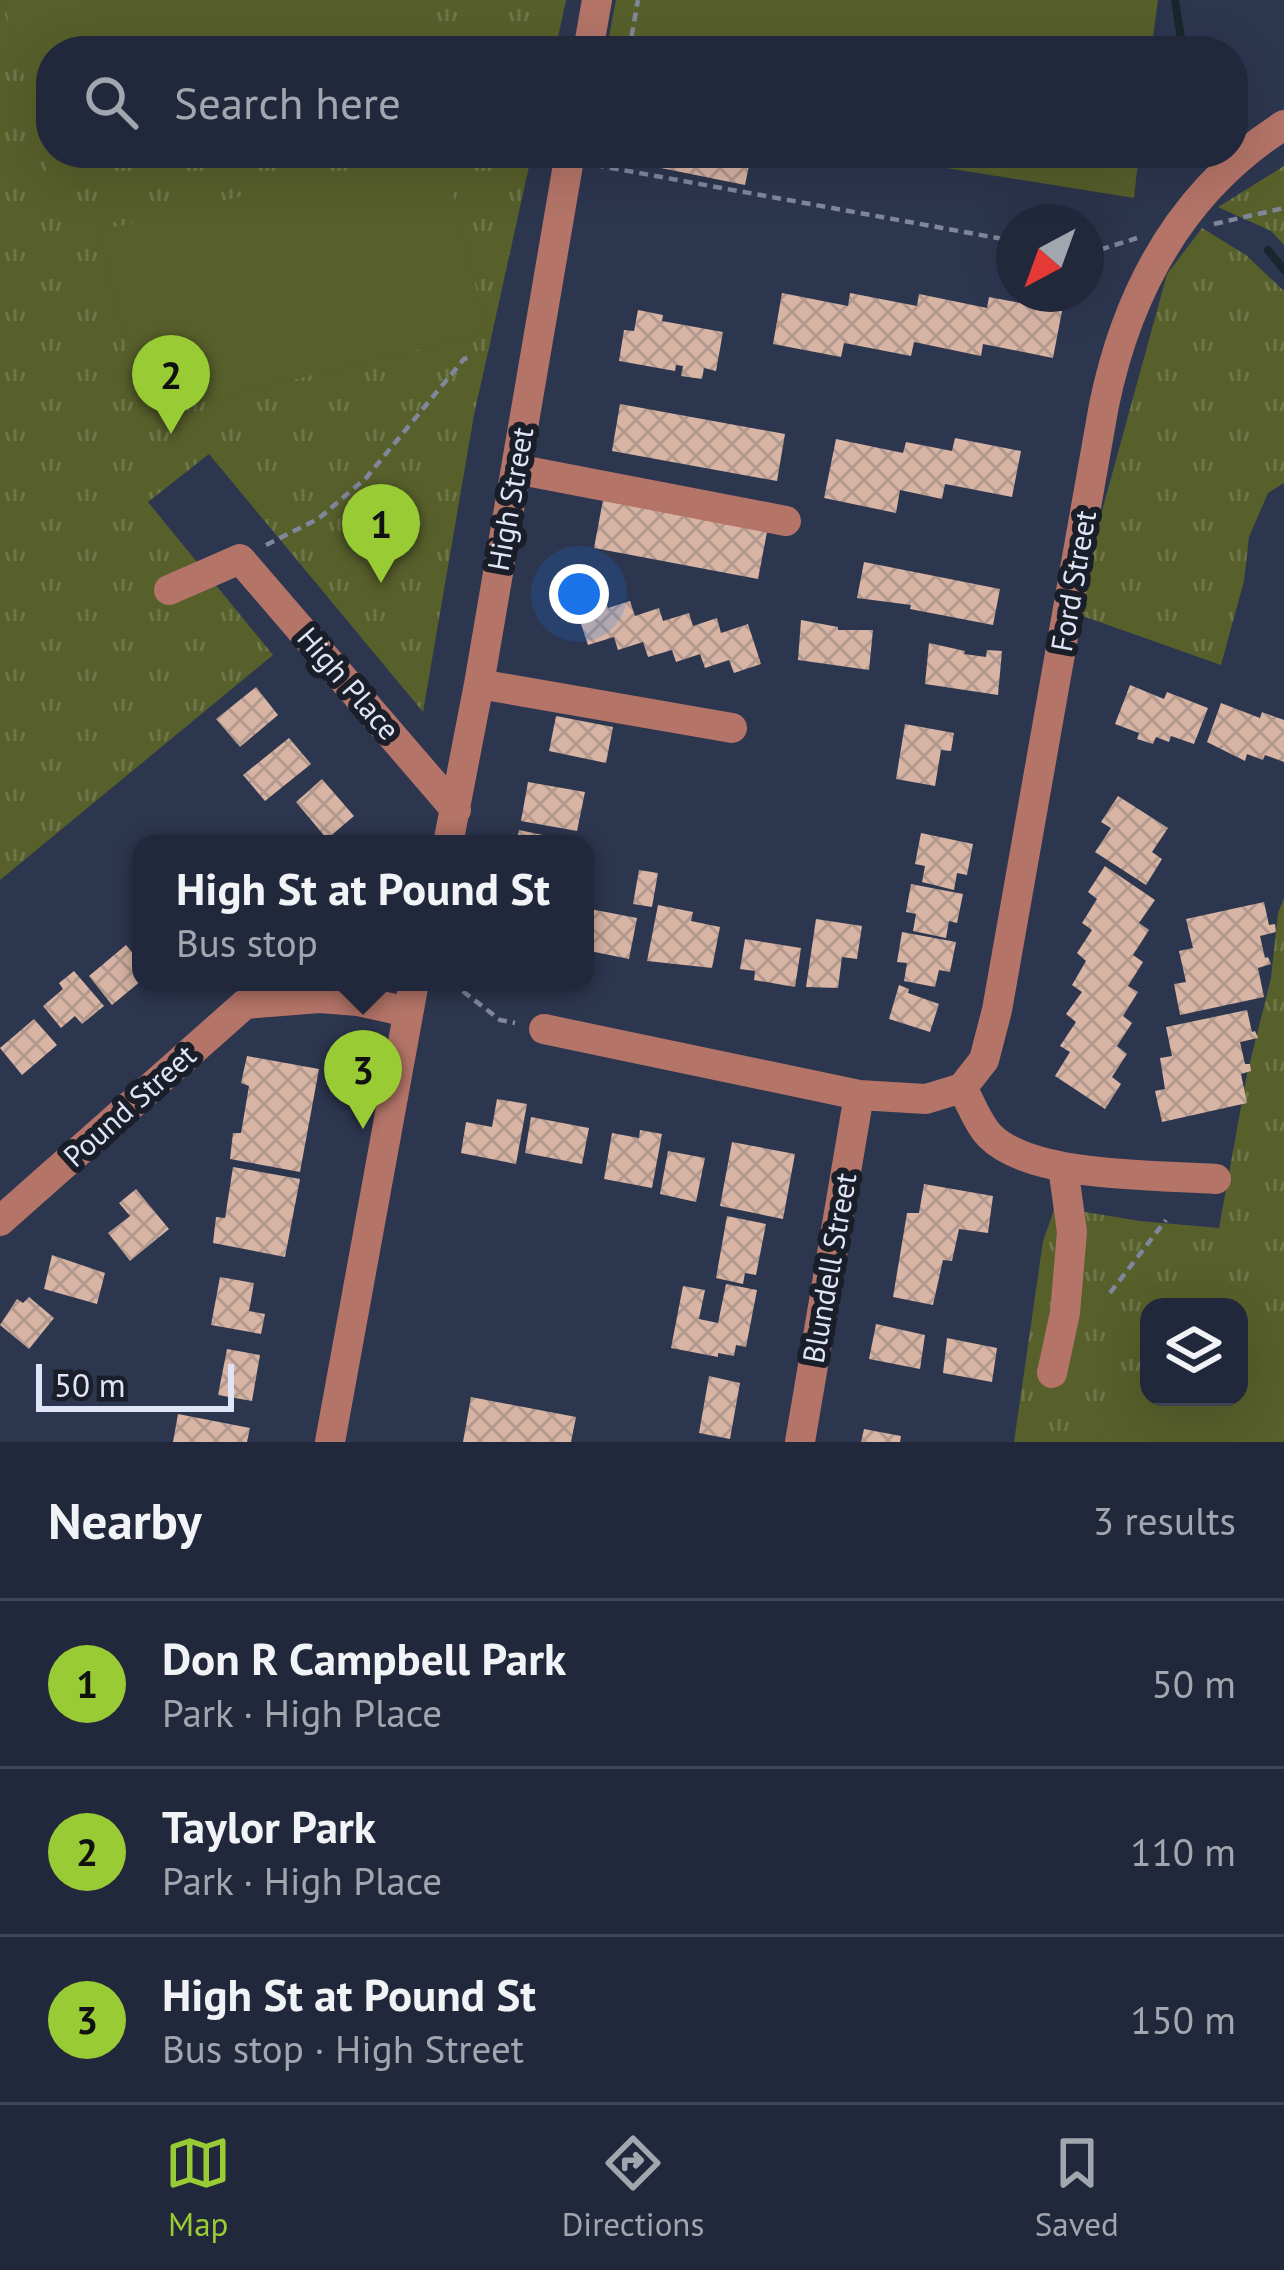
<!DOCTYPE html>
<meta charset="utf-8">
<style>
body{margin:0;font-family:"PT Sans",sans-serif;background:#2e3446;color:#f1f3f6}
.controls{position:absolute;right:36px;bottom:36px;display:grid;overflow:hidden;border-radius:24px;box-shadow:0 12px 48px #0002}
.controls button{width:108px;height:108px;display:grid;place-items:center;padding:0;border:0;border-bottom:3px solid #3f4455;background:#22283b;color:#f1f3f6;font:60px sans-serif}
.compass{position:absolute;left:996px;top:204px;width:108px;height:108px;border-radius:50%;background:#22283b;box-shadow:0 12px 48px #0002;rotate:221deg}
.scale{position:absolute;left:36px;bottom:30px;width:198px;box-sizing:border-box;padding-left:12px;border:6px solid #dfe5f6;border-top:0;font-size:33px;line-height:42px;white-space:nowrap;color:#dfe5f6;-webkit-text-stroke:9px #1a1e29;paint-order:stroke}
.you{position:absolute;left:579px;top:594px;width:42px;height:42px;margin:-30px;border:9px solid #fff;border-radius:50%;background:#1a73e8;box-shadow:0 0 0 18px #1a73e833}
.badge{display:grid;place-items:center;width:78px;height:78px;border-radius:50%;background:#99cb35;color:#111;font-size:39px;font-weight:700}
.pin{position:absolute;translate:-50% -99px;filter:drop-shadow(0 3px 6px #0008)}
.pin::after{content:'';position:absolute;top:63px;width:42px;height:36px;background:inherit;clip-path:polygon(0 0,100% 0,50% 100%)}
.popup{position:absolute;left:132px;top:835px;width:462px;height:156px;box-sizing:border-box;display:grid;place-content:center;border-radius:24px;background:#22283b;filter:drop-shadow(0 3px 9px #0005);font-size:39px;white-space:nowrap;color:#a2a6af}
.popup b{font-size:45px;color:#f1f3f6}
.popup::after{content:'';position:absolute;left:50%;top:100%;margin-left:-24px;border:24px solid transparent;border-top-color:#22283b}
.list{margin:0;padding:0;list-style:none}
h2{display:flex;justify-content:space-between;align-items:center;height:156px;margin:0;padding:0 48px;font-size:51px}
h2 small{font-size:39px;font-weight:400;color:#a2a6af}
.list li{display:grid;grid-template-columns:78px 1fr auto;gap:36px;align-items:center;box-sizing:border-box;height:168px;padding:0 48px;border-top:3px solid #3f4455}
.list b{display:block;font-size:45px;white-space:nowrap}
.list p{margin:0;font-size:39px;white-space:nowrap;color:#a2a6af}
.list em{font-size:39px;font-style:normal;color:#a2a6af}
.icon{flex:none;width:66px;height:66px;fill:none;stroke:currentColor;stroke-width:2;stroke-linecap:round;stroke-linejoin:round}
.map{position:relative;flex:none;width:1284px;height:1442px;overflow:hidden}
.search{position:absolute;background:#22283b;box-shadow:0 12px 48px #0002;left:36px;right:36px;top:36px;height:132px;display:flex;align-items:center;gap:30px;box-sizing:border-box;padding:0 42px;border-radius:48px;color:#a2a6af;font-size:45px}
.sheet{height:660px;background:#22283b}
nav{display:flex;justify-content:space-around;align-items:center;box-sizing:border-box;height:168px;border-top:3px solid #3f4455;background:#22283b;font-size:33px;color:#a2a6af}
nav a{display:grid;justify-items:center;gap:6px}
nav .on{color:#99cb35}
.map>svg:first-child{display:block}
.park{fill:url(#park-tufts);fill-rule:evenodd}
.pitch{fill:#575f2b}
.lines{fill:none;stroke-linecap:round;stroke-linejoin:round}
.stream{stroke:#16282d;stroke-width:8}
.building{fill:url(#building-cross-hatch)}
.path{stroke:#80879c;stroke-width:4.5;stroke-dasharray:9 6;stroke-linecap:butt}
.minor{stroke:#b47468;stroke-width:30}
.labels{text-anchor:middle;stroke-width:12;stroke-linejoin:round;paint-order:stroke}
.street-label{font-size:30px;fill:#dfe5f6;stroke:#1a1e29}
</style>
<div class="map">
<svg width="1284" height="1442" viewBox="0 0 1284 1442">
<defs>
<pattern id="park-tufts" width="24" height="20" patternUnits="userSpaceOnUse" patternTransform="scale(3)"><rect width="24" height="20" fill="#575f2b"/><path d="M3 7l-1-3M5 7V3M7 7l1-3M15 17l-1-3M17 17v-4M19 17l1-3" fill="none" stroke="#6f764a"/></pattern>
<pattern id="building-cross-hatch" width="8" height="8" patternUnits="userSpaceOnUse" patternTransform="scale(3)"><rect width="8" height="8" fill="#d7b4a3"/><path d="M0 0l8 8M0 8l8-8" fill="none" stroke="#b2988d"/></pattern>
</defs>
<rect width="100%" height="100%" fill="#2d364f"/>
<!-- park -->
<path class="park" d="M0,0H566L555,51H51V153H532L474,415L423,712L209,454L148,502L273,655L0,880Z
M1284,166V245L1271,231L1218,207Z
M1202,228L1246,255L1284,291V483L1268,493L1249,537L1244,581L1221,665L1074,613L1167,274Z
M1284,898V1442H1014L1043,1241L1055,1207L1140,1221L1219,1228L1247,1074L1271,978L1278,913ZM1149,1307H1239V1397H1149Z"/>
<!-- pitch -->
<path class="pitch" d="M3,0H422L436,51H51V153H132L51,175Z
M616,0H1158L1151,51H606Z
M421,153H443L487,333L142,416L98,231Z
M853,153H1139L1134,198Z
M1220,1295L1284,1336V1442H1094L1149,1378V1397H1239V1307H1210Z"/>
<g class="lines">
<!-- stream -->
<path class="stream" d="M1175,0L1183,51
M1268,250L1284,270"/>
</g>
<!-- building -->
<path class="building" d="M649,153H709L750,161L745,185L646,165Z
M782,293L848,306L850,293L917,306L919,294L987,308L989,297L1062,311L1053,358L983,344L981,356L914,342L911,356L844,343L841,357L773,344Z
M638,310L663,315L662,321L723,332L716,371L704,368L702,379L681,376L683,366L676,365L675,371L619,361L624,330L634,331Z
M620,404L785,434L777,481L612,451Z
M955,438L1021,451L1012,497L945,484L942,499L900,490L896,513L824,498L836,439L903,453L906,442L952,451Z
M603,500L767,532L758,579L594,548Z
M864,562L1000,589L993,625L910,609L911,605L857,598Z
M603,594L608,608L630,601L635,616L659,608L663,621L689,613L693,626L717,618L721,633L748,624L761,664L734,673L729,660L705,668L700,654L676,662L672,650L648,657L643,642L618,650L614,637L588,645L574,603Z
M801,620L838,627V630H873L869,670L798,660Z
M929,643L965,651L964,654L986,657L987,650L1002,651L998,695L925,684Z
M1130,685L1164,699L1167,692L1208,708L1194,744L1171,736L1169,742L1156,737L1153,744L1137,739L1139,733L1115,724Z
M256,687L278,715L240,747L216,719Z
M1221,703L1260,718L1262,712L1284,720V762L1265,755L1263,760L1247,754L1245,761L1207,742Z
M556,716L613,727L606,763L549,751Z
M905,724L954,733L951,751L941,750L935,786L896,779Z
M289,738L311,764L265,801L243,775Z
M322,779L354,816L327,839L296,802Z
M528,782L585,792L577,831L521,821Z
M1118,796L1168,828L1152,852L1162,859L1146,885L1095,852L1111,828L1101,822Z
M519,830L557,838L556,844H516Z
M921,833L973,844L967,875L957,873L954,890L922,882L925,866L915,864Z
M1105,866L1155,900L1139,923L1149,930L1133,955L1143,962L1128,986L1138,992L1123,1016L1132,1023L1117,1046L1127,1054L1112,1077L1121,1084L1105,1109L1055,1076L1070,1052L1060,1046L1076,1022L1066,1014L1082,992L1072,985L1086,961L1077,953L1092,930L1082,923L1097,899L1088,892Z
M639,870L658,873L652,907L633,904Z
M911,884L963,894L957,923L949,921L946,938L913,931L916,914L906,912Z
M1264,902L1269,925L1275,924L1276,932L1260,936L1265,958L1268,957L1271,964L1258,968L1264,997L1180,1015L1174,984L1186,982L1179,951L1193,948L1186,919Z
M658,905L693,912L691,921L720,927L712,968L647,961Z
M585,908L637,918L629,959L585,950Z
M816,919L862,926L857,959L842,957L838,988L806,987Z
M902,932L956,942L950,972L939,970L935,987L904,981L907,963L897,962Z
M745,939L801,948L795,987L754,980L755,971L740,969Z
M126,945L141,963V981L112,1005L89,976Z
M74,971L104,1006L82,1024L75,1016L61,1028L43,1006L63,989L59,983Z
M899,985L909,989L908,993L939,1004L930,1032L889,1019Z
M1247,1010L1252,1032L1255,1031L1258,1038L1240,1042L1245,1064H1250L1251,1071L1241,1074L1247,1103L1162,1122L1155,1091L1165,1089L1160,1058L1172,1056L1166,1027Z
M34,1019L57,1045L22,1075L0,1048Z
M247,1056L319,1069L300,1172L230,1159L233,1133H241L249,1086L241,1083Z
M497,1099L527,1104L516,1164L461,1153L466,1122L492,1127Z
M531,1117L589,1128L582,1164L525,1153Z
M640,1130L662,1134L652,1188L604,1179L612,1133L639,1138Z
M732,1142L795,1154L783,1219L720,1206Z
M668,1151L705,1158L696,1202L660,1194Z
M233,1167L300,1179L285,1257L213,1243L216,1217L225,1218Z
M924,1184L993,1196L988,1233L959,1229L952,1261L943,1260L933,1305L893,1297L907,1213H919Z
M136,1189L169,1229L130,1261L108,1233L130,1216L119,1203Z
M727,1216L766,1224L756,1275L745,1273L743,1284L716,1278Z
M52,1255L105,1273L97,1304L44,1289Z
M220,1277L254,1283L249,1311L265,1314L261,1334L211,1325Z
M726,1284L757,1290L746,1347L736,1345L734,1356L718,1353V1357L671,1348L683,1286L705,1290L699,1319L718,1323Z
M29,1297L54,1318L29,1349L0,1325L17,1299L23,1303Z
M876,1324L925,1335L920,1369L869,1359Z
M947,1338L997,1348L992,1382L943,1373Z
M227,1349L260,1355L252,1401L218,1395Z
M709,1376L740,1383L730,1439L699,1433Z
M471,1397L576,1417L571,1442H463Z
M178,1414L250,1428L247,1442H173Z
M864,1429L901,1436L900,1442H861Z"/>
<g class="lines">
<!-- path -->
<path class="path" d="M629,51L638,0
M595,165L1014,241
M607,167L610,153
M1214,224L1284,208
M1086,254L1137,238
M266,545L318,519L366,478L464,359L471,357
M451,982L500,1020L515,1023
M1110,1293L1166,1220"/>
<!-- minor -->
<path class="minor" d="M588,51L597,0
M516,469L786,521
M169,590L240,559L456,810
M479,684L732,728
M448,844L479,684L570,153
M544,1029L859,1095L926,1099L962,1088L984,1060L997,1010L1104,405C1128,289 1182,190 1284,125
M962,1088C971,1103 978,1124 990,1136C1031,1178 1158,1175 1216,1179
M0,1221L245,1004L319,998L358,1001L408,1012
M1052,1373L1065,1313L1072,1232L1063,1167
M330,1442L414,982
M800,1442L859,1095"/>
</g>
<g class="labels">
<!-- street labels -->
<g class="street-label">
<text transform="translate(511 499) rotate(-80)" y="10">High Street</text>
<text transform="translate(1074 581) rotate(-80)" y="10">Ford Street</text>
<text transform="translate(348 684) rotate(49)" y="10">High Place</text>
<text transform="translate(130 1106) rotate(-42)" y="10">Pound Street</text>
<text transform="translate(830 1268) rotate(-80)" y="10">Blundell Street</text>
</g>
</g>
</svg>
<div class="controls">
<button><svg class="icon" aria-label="layers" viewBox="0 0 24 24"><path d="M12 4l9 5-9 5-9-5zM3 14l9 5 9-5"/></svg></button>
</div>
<svg class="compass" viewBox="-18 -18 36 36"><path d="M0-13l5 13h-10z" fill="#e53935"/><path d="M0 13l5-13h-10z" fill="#a2a6af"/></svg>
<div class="scale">50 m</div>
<div class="you"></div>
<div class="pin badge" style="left:381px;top:583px">1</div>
<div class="pin badge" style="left:171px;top:434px">2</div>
<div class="pin badge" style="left:363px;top:1129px">3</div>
<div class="popup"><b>High St at Pound St</b>Bus stop</div>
<div class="search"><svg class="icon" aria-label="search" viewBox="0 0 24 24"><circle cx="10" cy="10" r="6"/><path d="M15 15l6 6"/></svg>Search here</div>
</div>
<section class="sheet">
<h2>Nearby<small>3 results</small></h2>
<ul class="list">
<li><span class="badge">1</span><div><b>Don R Campbell Park</b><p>Park · High Place</p></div><em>50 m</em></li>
<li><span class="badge">2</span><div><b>Taylor Park</b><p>Park · High Place</p></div><em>110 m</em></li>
<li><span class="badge">3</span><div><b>High St at Pound St</b><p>Bus stop · High Street</p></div><em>150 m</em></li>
</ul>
</section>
<nav>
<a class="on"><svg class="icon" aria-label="map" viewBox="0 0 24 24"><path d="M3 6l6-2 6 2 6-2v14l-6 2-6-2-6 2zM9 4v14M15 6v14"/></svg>Map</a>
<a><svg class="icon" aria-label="directions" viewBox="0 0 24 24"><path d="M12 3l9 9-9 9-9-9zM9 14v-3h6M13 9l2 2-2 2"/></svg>Directions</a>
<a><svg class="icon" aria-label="saved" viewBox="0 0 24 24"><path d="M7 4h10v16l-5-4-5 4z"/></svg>Saved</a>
</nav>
